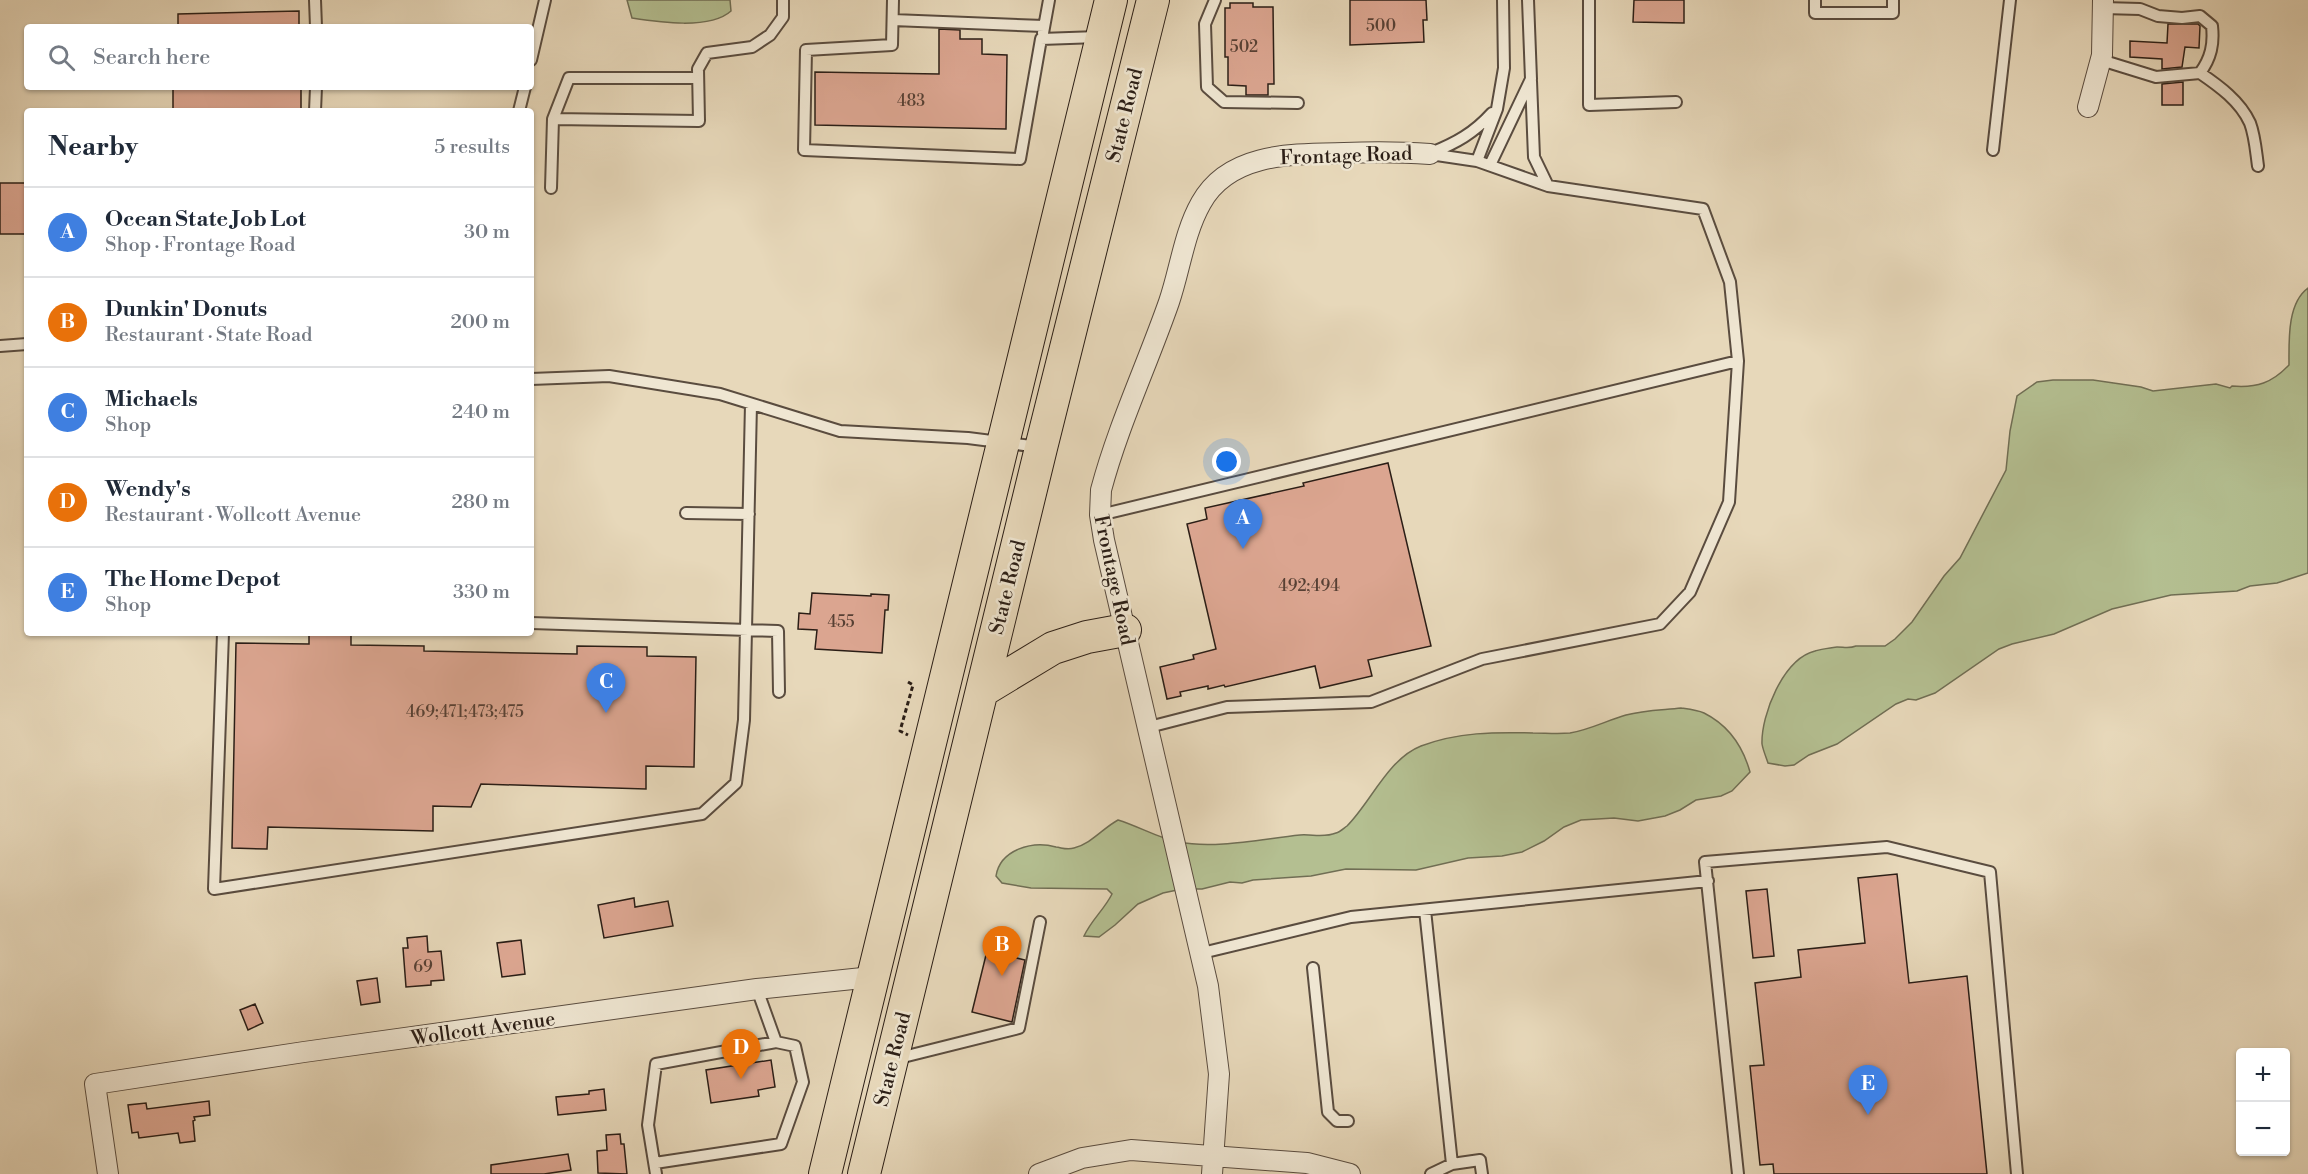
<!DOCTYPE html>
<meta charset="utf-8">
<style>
body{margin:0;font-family:"Libre Bodoni",serif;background:#f6f6f7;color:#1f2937}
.controls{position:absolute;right:18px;bottom:18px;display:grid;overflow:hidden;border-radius:6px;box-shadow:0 2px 4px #0004}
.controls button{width:54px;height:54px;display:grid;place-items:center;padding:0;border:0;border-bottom:2px solid #e0e1e3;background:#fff;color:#1f2937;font:30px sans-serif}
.you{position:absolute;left:1227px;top:462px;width:21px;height:21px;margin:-15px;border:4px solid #fff;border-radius:50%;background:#1a73e8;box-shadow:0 0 0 9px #1a73e833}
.badge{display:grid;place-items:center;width:39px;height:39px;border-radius:50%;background:#2563eb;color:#fff;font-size:20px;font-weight:700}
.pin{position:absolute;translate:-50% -50px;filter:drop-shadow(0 2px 3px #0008)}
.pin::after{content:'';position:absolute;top:32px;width:21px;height:18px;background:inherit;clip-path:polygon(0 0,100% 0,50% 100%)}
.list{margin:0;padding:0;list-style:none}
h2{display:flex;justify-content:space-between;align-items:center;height:78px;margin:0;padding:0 24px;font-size:26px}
h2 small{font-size:20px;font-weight:400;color:#747a83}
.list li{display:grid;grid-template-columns:39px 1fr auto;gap:18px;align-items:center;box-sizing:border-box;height:90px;padding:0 24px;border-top:2px solid #e0e1e3}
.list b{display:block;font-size:22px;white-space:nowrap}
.list p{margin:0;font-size:20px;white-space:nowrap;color:#747a83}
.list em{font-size:20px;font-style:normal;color:#747a83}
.icon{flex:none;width:33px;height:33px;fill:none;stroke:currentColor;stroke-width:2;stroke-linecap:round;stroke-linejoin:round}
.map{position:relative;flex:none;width:2308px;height:1174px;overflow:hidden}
.search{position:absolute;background:#fff;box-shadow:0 2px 4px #0004;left:24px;top:24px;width:510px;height:66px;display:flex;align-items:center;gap:15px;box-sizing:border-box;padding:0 21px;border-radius:6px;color:#747a83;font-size:22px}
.panel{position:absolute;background:#fff;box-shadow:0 2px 4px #0004;left:24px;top:108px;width:510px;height:528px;border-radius:6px}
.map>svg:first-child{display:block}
.green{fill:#b4bf91;stroke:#706e54;stroke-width:1.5}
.building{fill:#dba590;stroke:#2b1e16;stroke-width:1.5}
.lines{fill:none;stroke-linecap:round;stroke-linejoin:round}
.lane-casing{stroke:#5a4c3f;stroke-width:14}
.street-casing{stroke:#5a4c3f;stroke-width:22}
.primary-casing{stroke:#2b1e16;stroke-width:34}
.path{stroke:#2b1e16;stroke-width:3;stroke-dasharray:4.5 3;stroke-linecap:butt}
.lane{stroke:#efe6d2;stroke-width:10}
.street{stroke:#efe6d2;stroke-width:20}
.primary{stroke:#e7d8ba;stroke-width:32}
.labels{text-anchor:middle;stroke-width:5;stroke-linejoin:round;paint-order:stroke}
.number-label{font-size:16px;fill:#574034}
.street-label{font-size:20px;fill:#2b1e16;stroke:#efe6d2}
</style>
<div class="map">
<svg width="2308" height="1174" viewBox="0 0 2308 1174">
<rect width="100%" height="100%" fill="#e7d8ba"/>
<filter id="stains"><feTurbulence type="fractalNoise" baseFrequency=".00333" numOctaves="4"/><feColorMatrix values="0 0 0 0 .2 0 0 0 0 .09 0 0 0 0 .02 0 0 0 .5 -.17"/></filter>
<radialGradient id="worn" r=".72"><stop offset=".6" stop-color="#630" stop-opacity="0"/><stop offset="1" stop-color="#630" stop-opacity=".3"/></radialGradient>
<!-- green -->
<path class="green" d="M627,0H730L731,11C710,30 658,22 632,18Z
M2308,288V573L2277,583L2250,586L2237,591L2171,595L2112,609L2054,634L2012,644L1999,649L1935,693L1916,700L1908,699L1896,704L1837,744L1809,755L1794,765L1785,766L1768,763C1766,757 1763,750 1762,744C1761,715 1783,659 1815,651C1817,650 1835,647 1837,647C1844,647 1849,649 1856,646H1885L1895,639L1912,622L1944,576L1960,558L2006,470L2010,431L2017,396L2037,382L2053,380H2093L2141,387L2153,391L2216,384L2230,388L2232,386C2257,388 2272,383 2289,365C2289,341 2287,303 2308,288Z
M1681,708C1688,709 1697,710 1704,713C1728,725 1743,747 1750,772L1732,791L1721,796L1696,800L1680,810L1665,816L1638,821L1614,818L1581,820L1564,827L1544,841L1522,852L1502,856L1468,858L1416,870L1346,869L1311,876L1253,880L1242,883L1230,882L1202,889H1182L1163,893L1138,904L1115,925L1099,937L1084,936C1092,919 1104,910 1112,894L1107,889L1031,888L1002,883L996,876C1000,850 1032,840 1056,847C1063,848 1067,850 1074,848C1091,844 1103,828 1118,820C1138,826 1158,838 1178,842C1216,849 1261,839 1300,835C1312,834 1324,838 1336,833C1340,832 1344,828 1347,826C1371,802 1388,759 1421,746C1458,732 1495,732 1533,733C1545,733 1558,734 1570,733C1589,730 1608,720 1626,715C1644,710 1663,710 1681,708Z"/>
<!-- building -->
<path class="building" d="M1350,0H1426L1427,20H1423L1424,42L1350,45Z
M1634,0H1684V23L1633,22Z
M1230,3H1253V7H1273L1274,84H1268V95H1246V86L1228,85V57H1225V8H1230Z
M299,11V27H178V14Z
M2168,24H2198L2200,26L2199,48L2185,47L2182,67L2162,69V59L2130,57V41L2167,43Z
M939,29L960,30V39H982V54L1007,55L1006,129L815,125V72L939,74Z
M2183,82V105H2162V84Z
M173,87H301V111H173Z
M0,183H27V234H0Z
M1388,463L1431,646L1368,660L1372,676L1320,688L1315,666L1225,687L1224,685L1208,689V686L1180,692L1181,696L1167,699L1160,667L1194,659L1193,655L1216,649L1187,524L1207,519L1205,508L1304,486L1303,483Z
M812,593L871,596V594L889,595L888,610H885L882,653L815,649L817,630L798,629L799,613L810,614Z
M309,634L351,635V645L424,646V651L577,654V646L647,647V656L696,657L694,767L646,766V789L481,784L471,807L433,806V831L268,827L267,849L232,848L236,643L309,644Z
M1897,874L1909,983L1967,976L1987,1174H1774L1773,1164L1760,1165L1750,1066L1764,1065L1755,983L1801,977L1798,950L1865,943L1858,878Z
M1767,889L1774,956L1753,958L1746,891Z
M634,898L635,907L668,901L673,926L604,938L598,905Z
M427,936L428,952L441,951L444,980L431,981V985L406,987L403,948H408L407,938Z
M521,940L525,974L502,977L497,943Z
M987,951L1025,960L1012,1022L972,1012Z
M377,978L380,1002L361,1005L357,981Z
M255,1004L263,1023L248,1030L240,1010Z
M771,1060L775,1087L758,1090L759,1096L711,1103L706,1070Z
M604,1089L606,1110L558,1115L556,1097L589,1094V1091Z
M209,1101L210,1115L194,1117L195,1120L193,1121L195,1141L180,1143L178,1133L139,1138L138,1132L132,1133L128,1105L146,1103L147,1109Z
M620,1134L621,1144H624L627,1174L598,1173L597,1151L607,1150L606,1135Z
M568,1154L571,1170L544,1174H491V1165Z"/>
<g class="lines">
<defs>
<path id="lane" d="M315,0L316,27
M893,0L892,45L806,50L804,150L1020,159L1041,39L1098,37
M1215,0L1205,24L1207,87L1224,102L1298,103
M1589,0V105L1676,102
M1815,0V13H1893V0
M893,20L1044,26
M1043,33L1049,0
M531,60L545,0
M2101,60L2156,77L2200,73C2211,58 2214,44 2212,26L2200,16L2182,18L2158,16L2140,9L2103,8
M2200,73C2219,86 2240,101 2250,123C2255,136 2256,152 2258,166
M1531,81L1534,157L1548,186
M315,111L316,87
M519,111L525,87
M553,119L569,78H698
M1993,150L2010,0
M1431,153C1456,143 1474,133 1492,113
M1477,161L1497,109L1504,68L1503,0
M1490,165L1531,79L1528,0
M551,188L553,119L699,121L698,69L707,53L752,47L770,35L783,17V0
M0,346L27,344
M531,379L609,376L720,394L840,431L968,438L1039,447
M686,513L749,514
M1100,515L1738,361
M531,623L778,631L779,692
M223,633L214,889L702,814L736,783L744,720L751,404
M1149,727L1227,707L1371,702L1482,659L1660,624L1690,592L1729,502L1738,361L1730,282L1703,209L1548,186L1477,161L1430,154
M1425,910L1452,1164
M1202,953L1351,917L1708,881
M1313,968L1328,1112L1337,1121H1348
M895,1059L1019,1028L1040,922
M655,1163L781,1144L803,1082L795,1046L776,1042
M656,1174L648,1125L656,1064L776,1042L757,989
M1431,1174L1452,1164L1480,1160L1482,1174
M1738,1174L1705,862L1887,847L1990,872L2017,1174"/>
<path id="street" d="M2088,107L2102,55L2103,0
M108,1174L95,1084L304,1052L757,989L872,977
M1039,1174L1082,1158L1131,1150L1307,1163L1350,1174
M1212,1174L1219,1074L1208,986L1104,540L1100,515L1101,490C1118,426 1147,365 1169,302C1180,270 1184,233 1201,203C1229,152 1294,154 1344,153C1372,152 1401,152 1430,154"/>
<path id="primary" d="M982,691L1053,648L1087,637L1125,630
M825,1174L1111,0
M864,1174L1041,448L1153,0"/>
</defs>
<!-- lane casing -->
<use href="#lane" class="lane-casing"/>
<!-- street casing -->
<use href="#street" class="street-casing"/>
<!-- primary casing -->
<use href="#primary" class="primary-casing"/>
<!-- path -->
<path class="path" d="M908,682L913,685L900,731L908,735"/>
<!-- lane -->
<use href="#lane" class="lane"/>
<!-- street -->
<use href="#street" class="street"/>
<!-- primary -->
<use href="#primary" class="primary"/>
</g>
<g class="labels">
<!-- number labels -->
<g class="number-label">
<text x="1381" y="31">500</text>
<text x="1244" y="52">502</text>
<text x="911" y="106">483</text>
<text x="1309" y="591">492;494</text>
<text x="841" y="627">455</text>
<text x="465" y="717">469;471;473;475</text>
<text x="423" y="972">69</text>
</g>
<!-- street labels -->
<g class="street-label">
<text transform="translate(1124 115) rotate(-76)" y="7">State Road</text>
<text transform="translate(1346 155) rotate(-2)" y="7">Frontage Road</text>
<text transform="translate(1115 580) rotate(78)" y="7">Frontage Road</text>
<text transform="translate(1007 587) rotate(-76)" y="7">State Road</text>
<text transform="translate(483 1028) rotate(-8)" y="7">Wollcott Avenue</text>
<text transform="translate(892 1059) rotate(-76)" y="7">State Road</text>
</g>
</g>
<rect width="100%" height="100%" filter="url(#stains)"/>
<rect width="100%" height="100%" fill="url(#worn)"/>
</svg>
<div class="controls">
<button>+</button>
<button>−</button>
</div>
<div class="you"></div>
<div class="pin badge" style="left:1243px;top:549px;background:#3f7fe0">A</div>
<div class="pin badge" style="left:1002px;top:976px;background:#e8710a">B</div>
<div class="pin badge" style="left:606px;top:713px;background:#3f7fe0">C</div>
<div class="pin badge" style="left:741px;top:1079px;background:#e8710a">D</div>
<div class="pin badge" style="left:1868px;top:1115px;background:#3f7fe0">E</div>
<div class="search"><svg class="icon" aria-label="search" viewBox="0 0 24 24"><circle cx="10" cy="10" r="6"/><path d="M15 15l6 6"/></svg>Search here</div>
<section class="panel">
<h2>Nearby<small>5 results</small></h2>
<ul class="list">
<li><span class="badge" style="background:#3f7fe0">A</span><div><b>Ocean State Job Lot</b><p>Shop · Frontage Road</p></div><em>30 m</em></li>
<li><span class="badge" style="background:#e8710a">B</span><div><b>Dunkin' Donuts</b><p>Restaurant · State Road</p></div><em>200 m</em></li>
<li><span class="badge" style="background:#3f7fe0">C</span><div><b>Michaels</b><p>Shop</p></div><em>240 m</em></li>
<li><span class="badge" style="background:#e8710a">D</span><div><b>Wendy's</b><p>Restaurant · Wollcott Avenue</p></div><em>280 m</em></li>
<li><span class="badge" style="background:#3f7fe0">E</span><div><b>The Home Depot</b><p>Shop</p></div><em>330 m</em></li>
</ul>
</section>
</div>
